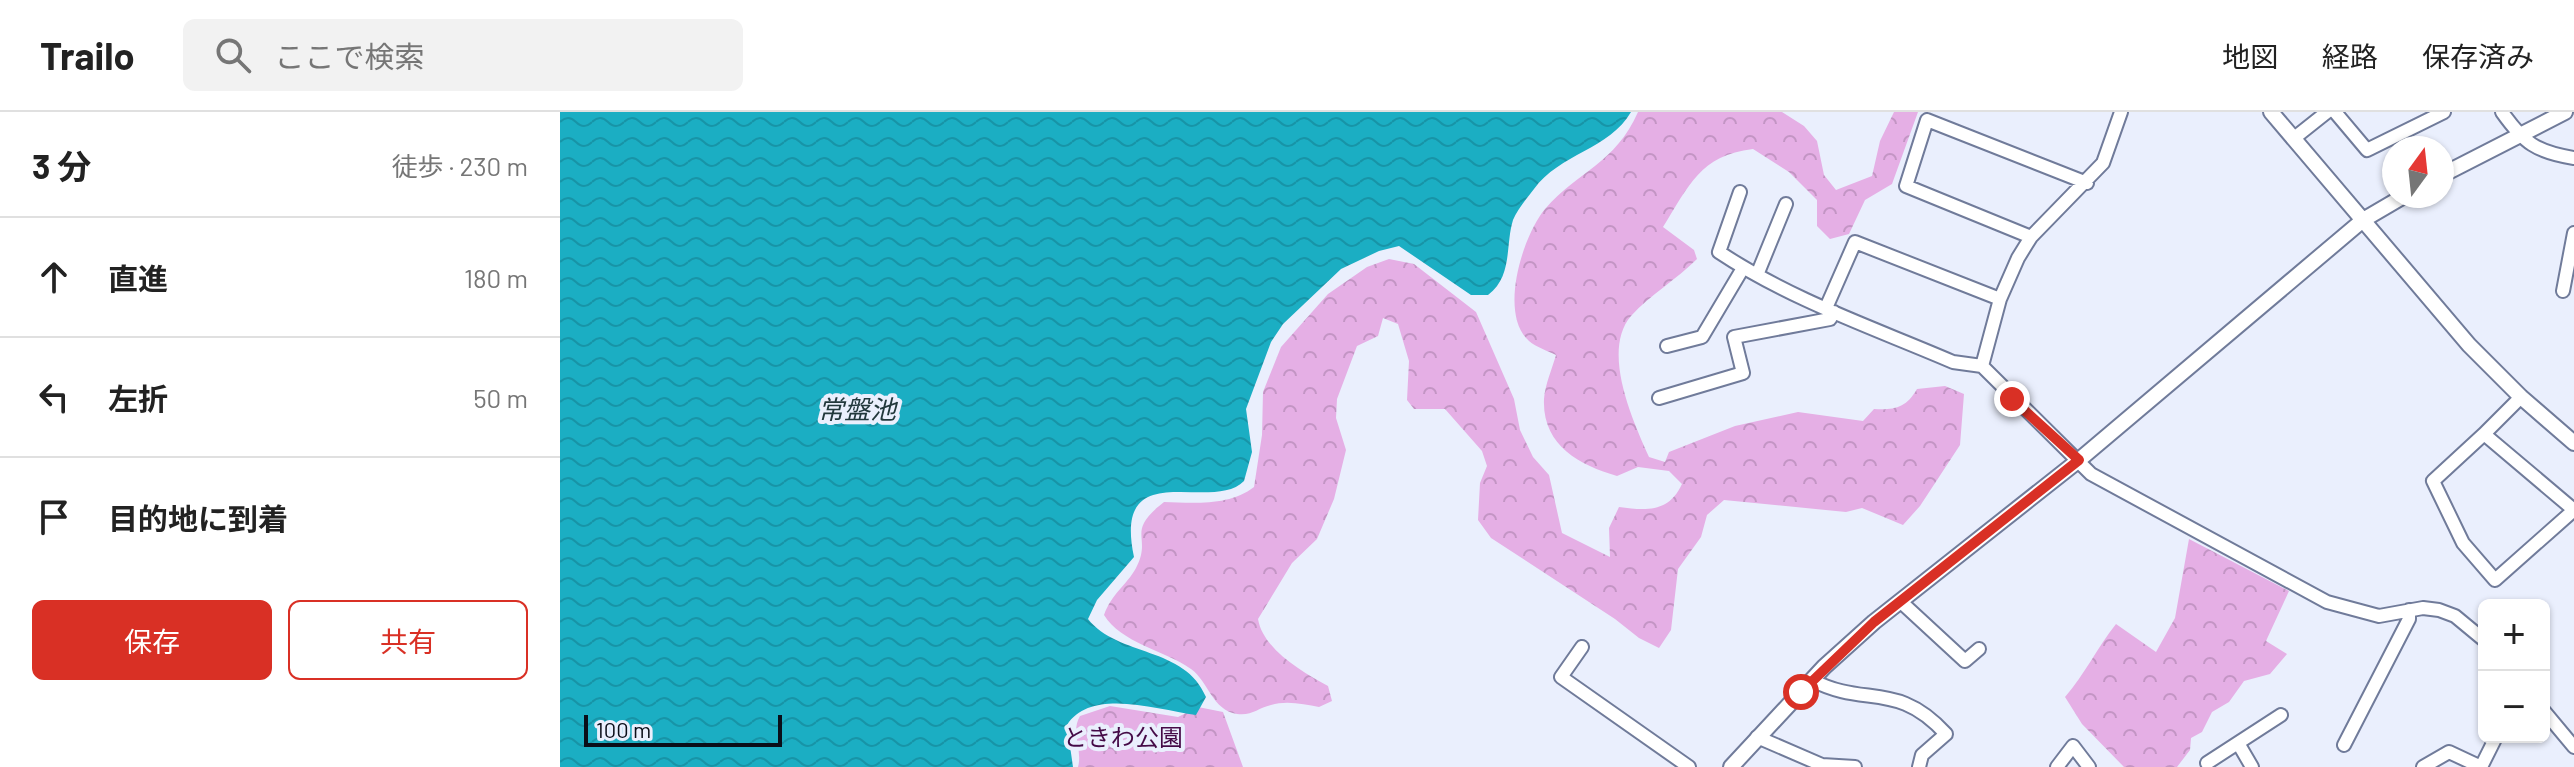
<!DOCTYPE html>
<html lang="ja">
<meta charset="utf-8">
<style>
body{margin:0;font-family:Barlow,"Noto Sans JP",sans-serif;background:#f2f2f2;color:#222}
.controls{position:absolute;right:24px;bottom:24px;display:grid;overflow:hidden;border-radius:12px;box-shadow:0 2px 6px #0004}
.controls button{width:72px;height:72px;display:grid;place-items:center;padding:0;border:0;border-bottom:2px solid #e0e0e0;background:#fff;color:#222;font:40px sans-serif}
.compass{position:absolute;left:1822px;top:24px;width:72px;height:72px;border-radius:50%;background:#fff;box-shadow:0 2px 6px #0004;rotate:15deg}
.scale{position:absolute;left:24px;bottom:20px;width:198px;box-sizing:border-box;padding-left:8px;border:4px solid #0a0e19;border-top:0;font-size:22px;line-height:28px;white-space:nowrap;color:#0a0e19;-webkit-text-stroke:6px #eaeffd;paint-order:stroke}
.stop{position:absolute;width:24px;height:24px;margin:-18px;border:6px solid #d93025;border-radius:50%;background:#fff}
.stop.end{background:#d93025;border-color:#fff;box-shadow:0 2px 8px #0008}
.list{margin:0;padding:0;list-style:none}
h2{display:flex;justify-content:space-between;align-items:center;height:104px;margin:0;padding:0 32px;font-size:34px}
h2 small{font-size:26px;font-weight:400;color:#767676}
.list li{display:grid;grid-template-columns:52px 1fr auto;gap:24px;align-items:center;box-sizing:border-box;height:120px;padding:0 32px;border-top:2px solid #e0e0e0}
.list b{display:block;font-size:30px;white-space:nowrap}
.list em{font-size:26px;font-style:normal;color:#767676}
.actions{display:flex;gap:16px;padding:24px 32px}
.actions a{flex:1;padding:18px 0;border:2px solid #d93025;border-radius:12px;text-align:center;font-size:28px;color:#d93025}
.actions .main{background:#d93025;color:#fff}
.icon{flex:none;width:44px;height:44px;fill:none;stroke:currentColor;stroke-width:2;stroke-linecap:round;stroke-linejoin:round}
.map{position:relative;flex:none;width:2014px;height:655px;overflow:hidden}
header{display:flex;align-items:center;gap:48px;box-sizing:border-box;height:112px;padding:0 40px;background:#fff;border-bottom:2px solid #e0e0e0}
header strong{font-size:38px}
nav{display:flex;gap:44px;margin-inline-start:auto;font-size:28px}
.search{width:560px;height:72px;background:#f2f2f2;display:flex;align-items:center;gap:20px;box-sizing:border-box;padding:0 28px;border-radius:12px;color:#767676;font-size:30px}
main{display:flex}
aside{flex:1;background:#fff}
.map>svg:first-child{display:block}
.forest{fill:url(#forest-crowns)}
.water{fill:url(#water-waves)}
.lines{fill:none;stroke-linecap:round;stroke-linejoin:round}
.minor-casing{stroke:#707b9a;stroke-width:16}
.tertiary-casing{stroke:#707b9a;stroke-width:18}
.minor{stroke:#fff;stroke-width:12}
.tertiary{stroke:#fff;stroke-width:14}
.route{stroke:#d93025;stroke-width:10}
.labels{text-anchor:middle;stroke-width:8;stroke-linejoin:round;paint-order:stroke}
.park-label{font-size:24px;fill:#450a47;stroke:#eaeffd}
.water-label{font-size:26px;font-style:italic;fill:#22383c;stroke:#eaeffd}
</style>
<header>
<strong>Trailo</strong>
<div class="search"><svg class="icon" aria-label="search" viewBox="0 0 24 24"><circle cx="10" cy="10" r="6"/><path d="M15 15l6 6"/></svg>ここで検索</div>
<nav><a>地図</a><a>経路</a><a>保存済み</a></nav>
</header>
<main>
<aside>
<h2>3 分<small>徒歩 · 230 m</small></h2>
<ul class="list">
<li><svg class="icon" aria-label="ahead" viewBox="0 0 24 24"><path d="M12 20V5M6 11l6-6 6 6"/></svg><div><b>直進</b></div><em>180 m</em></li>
<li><svg class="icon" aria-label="left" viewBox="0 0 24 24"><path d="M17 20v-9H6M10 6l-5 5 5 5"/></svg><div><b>左折</b></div><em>50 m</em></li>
<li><svg class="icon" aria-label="arrive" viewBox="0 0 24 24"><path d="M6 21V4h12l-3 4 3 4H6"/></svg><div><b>目的地に到着</b></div></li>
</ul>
<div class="actions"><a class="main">保存</a><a>共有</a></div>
</aside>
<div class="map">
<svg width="2014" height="655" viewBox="0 0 2014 655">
<defs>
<pattern id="forest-crowns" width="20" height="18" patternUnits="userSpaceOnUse" patternTransform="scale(2)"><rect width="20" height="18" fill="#e5afe5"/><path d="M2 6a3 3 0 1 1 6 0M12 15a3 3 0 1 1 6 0" fill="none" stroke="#c395c4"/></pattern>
<pattern id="water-waves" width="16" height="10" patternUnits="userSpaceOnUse" patternTransform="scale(2)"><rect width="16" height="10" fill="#1baec3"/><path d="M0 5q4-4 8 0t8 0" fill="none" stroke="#1794a7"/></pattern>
</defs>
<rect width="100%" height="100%" fill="#eaeffd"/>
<!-- forest -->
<path class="forest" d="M1078,0H1222L1244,14L1257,29L1264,63L1276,78L1312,64L1320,29L1334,0H1358L1332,72L1305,88L1289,122L1270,127L1257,114V88L1229,60L1193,37C1140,43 1129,74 1103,115L1134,138L1137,147C1117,167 1090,183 1071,204C1041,239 1073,309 1089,345L1105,350L1109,340L1175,314L1238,300L1303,309L1314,297C1335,298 1346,296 1357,277L1385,274L1404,282L1400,333L1360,394L1343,413L1302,396L1286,400L1164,388L1147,403L1141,425L1118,457L1111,518L1099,536L1079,526L1055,507L931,426L918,408L920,371L927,354L922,339L885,297H854L847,288L849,249L838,212L823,206L818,224L797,234L777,287L776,306L786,338L774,387L757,427L732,451L698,507C703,537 742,560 768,574L772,589L759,595C744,592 726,588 711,593C698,596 692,604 677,602C652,598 649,570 631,557C604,538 561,531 544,503C552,481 566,474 576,456C593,424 564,421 604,390C634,391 670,394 694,375L702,323L703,280L721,235L768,182L807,155L829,147L854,152L916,200L954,287L960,318L973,345L989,363L1002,421L1050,445L1049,416L1059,395C1088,399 1109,400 1122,372L1109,359L1078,355L1057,364C1019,353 982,333 984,287C985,273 992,257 996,243C988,239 976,235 969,229C938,202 963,123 985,97C1019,58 1055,52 1078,0Z
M1629,427L1729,479L1706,529L1727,542L1710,562L1684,569L1669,590L1652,600L1642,620L1631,626L1630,638L1617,655H1564L1522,612L1505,585C1525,562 1537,536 1556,512L1596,540L1615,506Z
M550,594L618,605L638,595L663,600L683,655H518C523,637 510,621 520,604Z"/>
<!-- water -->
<path class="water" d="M0,0H1071C1050,37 999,42 974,77C967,86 957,98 953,108C945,134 953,164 928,183H911L839,134L819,139L781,157L723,212L711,230L686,297L692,340L684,369C652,402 552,341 574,445L537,488L528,507C558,545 625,534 646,585L636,603C598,598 531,575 507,613L513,655H0Z"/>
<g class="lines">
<defs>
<path id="minor" d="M1775,0L1807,38L1884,0
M1942,0C1964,31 1976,40 2014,46
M1733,27L1767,0
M1180,80L1159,140C1231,188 1314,216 1393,250L1422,254L1531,362L1767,490L1819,504L1863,496L1879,498L1895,504L1924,528
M1471,125L1346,74L1367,8L1527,71
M1197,163L1226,92
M2003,179L2014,121
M1266,196L1295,130L1440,187
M1107,234L1142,225L1183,156
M1422,254L1440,187L1458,146L1471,125L1543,51L1561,0
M1961,285L1924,322L2014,398
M1099,286L1183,261L1174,225L1270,207L1274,200
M1924,322L1873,369L1903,431L1935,468L2014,398
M1340,489L1405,549L1419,537
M1022,535L1001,565L1129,655
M1252,568C1305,596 1337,568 1386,622L1362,643L1359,655
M1984,599L2014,635
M1197,625L1262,653L1295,655
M1678,631L1692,655
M1784,633L1849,507V498
M1647,651L1721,603
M1497,655L1513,634L1529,655
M1863,655L1889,640L1921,655L1936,625"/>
<path id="tertiary" d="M1711,0L1909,233L1961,285L2014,331
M1882,63L2005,0
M1171,655L1264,555L1314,510L1519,348L1803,108L1844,84"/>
</defs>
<!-- minor casing -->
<use href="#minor" class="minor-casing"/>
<!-- tertiary casing -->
<use href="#tertiary" class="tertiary-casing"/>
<!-- minor -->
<use href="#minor" class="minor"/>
<!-- tertiary -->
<use href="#tertiary" class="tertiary"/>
</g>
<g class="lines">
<!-- route -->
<path class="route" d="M1241,580L1314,510L1519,348L1452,287"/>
</g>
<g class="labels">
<!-- park labels -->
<g class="park-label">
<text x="563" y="634">ときわ公園</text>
</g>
<!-- water labels -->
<g class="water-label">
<text x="297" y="307">常盤池</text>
</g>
</g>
</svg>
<div class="controls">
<button>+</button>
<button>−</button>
</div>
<svg class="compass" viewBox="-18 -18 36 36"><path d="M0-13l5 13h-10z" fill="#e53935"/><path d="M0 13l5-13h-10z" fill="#767676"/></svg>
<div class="scale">100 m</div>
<div class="stop" style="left:1241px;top:580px"></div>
<div class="stop end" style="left:1452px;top:287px"></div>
</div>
</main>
